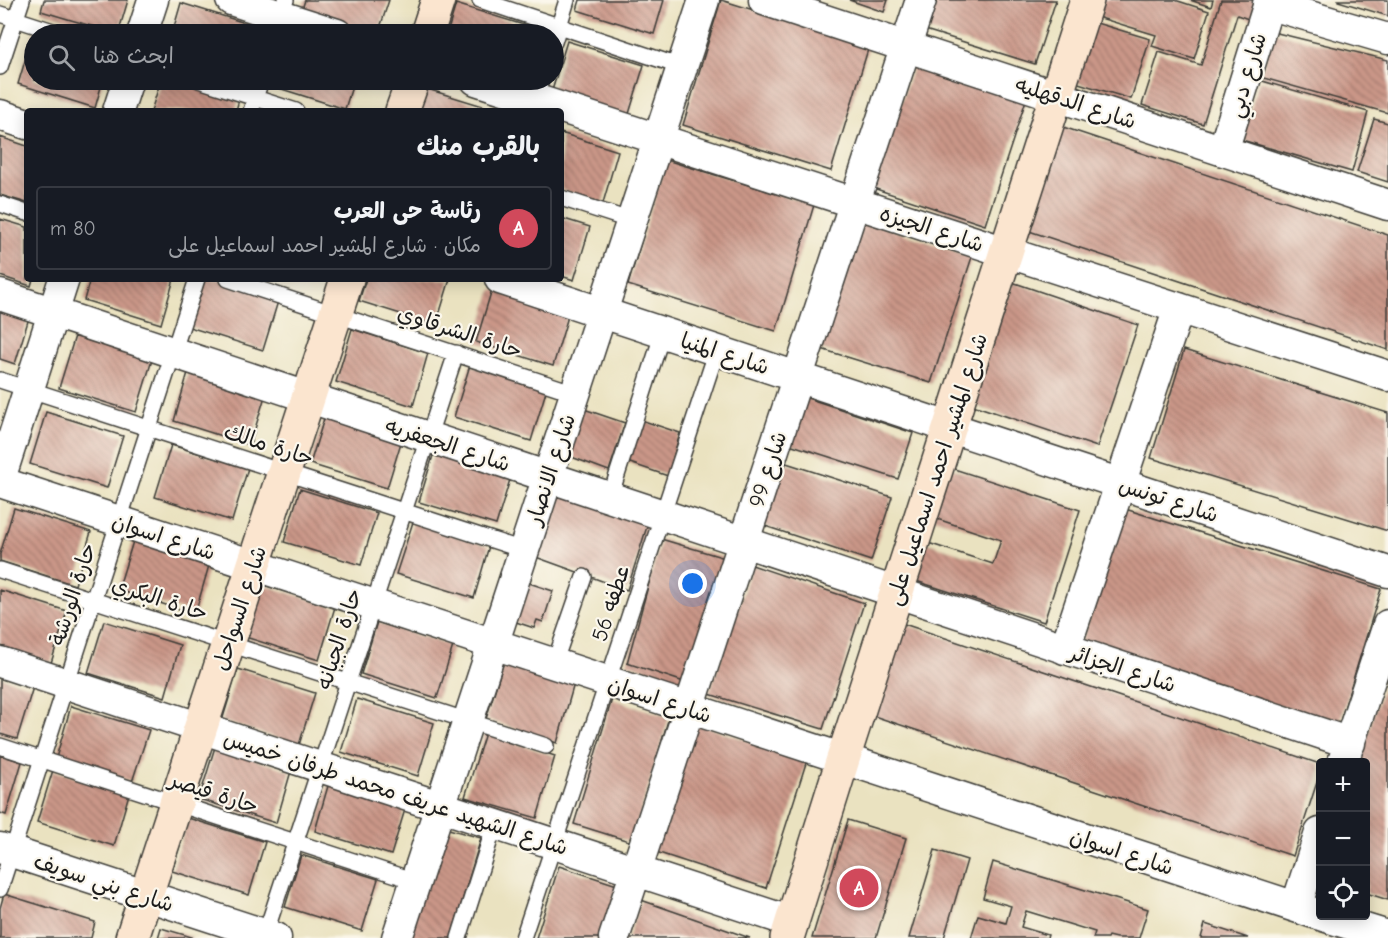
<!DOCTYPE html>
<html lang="ar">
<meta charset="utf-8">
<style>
body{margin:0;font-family:"Comic Neue","Playpen Sans Arabic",sans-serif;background:#242831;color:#f1f3f6;direction:rtl}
.controls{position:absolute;right:18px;bottom:18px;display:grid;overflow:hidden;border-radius:6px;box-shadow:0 3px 15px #0003}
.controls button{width:54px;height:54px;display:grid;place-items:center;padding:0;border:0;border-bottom:2px solid #363941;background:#171b24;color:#f1f3f6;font:30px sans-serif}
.you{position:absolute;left:693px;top:584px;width:21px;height:21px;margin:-15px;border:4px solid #fff;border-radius:50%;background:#1a73e8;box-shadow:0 0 0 9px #1a73e833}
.badge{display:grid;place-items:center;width:39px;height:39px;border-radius:50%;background:#d1495b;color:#fff;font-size:20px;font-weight:700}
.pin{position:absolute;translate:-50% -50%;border:3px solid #fff;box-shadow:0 2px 6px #0006}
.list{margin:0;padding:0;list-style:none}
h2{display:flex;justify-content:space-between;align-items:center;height:78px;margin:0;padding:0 24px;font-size:26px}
h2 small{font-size:20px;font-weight:400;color:#9ea1a6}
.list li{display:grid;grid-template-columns:39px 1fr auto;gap:18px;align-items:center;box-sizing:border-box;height:84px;margin:0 12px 12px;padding:0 12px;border:2px solid #363941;border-radius:6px}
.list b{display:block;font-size:22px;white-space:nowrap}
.list p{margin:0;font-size:20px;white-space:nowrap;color:#9ea1a6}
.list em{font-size:20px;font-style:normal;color:#9ea1a6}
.icon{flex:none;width:33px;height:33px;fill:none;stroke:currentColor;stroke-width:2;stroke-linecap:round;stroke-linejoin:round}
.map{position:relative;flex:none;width:1388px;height:938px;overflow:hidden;direction:ltr}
.search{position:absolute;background:#171b24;box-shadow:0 3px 15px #0003;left:24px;top:24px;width:540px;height:66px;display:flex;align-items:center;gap:15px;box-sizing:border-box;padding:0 21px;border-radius:33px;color:#9ea1a6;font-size:22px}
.panel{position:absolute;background:#171b24;box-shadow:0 3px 15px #0003;left:24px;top:108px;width:540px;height:174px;border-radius:6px;direction:rtl}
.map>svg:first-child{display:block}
.building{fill:url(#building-back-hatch)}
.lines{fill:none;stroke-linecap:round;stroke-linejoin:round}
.lane-casing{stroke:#3b3a35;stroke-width:18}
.street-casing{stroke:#3b3a35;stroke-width:33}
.secondary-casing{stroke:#3b3a35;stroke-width:36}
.lane{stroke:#fff;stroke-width:15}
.street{stroke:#fff;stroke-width:30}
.secondary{stroke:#fbe5cf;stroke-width:33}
.labels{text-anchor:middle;stroke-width:4.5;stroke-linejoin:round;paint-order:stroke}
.street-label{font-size:22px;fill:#1c1c1c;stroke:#fbf7ec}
</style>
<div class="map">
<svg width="1388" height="938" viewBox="0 0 1388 938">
<defs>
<pattern id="building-back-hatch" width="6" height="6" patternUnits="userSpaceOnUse" patternTransform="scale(1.5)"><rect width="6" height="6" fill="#cb9788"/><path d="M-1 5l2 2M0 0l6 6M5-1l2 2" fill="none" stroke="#a47a6e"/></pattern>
</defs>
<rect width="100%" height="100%" fill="#fbf7ec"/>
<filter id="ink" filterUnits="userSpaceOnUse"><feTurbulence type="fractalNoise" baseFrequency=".0167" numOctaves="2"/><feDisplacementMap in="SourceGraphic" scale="12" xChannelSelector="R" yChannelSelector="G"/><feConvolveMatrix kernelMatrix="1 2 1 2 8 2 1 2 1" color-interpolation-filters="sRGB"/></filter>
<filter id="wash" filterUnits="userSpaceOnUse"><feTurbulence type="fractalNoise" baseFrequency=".008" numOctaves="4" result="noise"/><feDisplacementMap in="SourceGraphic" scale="24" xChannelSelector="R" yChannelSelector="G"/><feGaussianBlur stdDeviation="1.35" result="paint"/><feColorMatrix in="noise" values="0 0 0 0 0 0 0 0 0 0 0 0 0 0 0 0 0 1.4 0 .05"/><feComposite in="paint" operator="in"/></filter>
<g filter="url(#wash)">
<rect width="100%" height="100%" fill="#eae2c0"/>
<g id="blocks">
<!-- building -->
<path class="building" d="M44,0H128L118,34L41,11Z
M305,0H389L378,34H350L299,19Z
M580,0H664L654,34L577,10Z
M721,0L869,46L831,171L683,125Z
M849,0H888L884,12Z
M932,0H1056L1035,64L922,29Z
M1102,0H1175L1209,11L1194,59L1152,46L1156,35L1097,17Z
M1190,0H1213L1211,7Z
M1221,0H1260L1254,21L1237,15L1203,124L1142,105L1159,52L1201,65Z
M1338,0H1388V16L1338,1Z
M181,3L258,27L256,34H172Z
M456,4L533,28L531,34H447Z
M1093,22L1150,39L1131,99L1075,82Z
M34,31L42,34H34V80H103L95,108L18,84Z
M1273,32L1388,60V113L1260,77Z
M567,41L644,65L628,117L551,94Z
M915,60L1027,97L985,225L873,188Z
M161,80H175L239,99L236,111H151Z
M270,80H354L345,109L269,85Z
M1259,80L1368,112L1352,172L1242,140Z
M424,88L496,110V111H416Z
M1374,119L1388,123V182L1357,172Z
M1060,126L1388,235V350L1026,230Z
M561,133L618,151L603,203L561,190Z
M0,137L27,146V203L0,195Z
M666,160L814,205L776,331L628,285Z
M561,218L590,227L574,280L561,276Z
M0,219L27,227V279H33L31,286L0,276Z
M861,219L972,257L931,383L818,348Z
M90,279H174L161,324L84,300Z
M200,279H219L279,298L263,350L186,326Z
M366,279H450L436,325L359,301Z
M1012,282L1138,325L1097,447L970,404Z
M492,289L569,313L553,366L476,342Z
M0,302L31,311L15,364L0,359Z
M352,329L428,353L413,406L336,382Z
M75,336L152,360L136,412L59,388Z
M1184,350L1388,413V531L1151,458Z
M470,365L547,388L531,441L454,417Z
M189,369L266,393L250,445L174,421Z
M801,396L913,433L898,479L786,443Z
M581,408L625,423L609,471L566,455Z
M46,412L123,436L107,488L30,464Z
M326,412L403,436L387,488L310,464Z
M638,419L680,433L668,476L627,462Z
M171,445L248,468L232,521L155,497Z
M435,449L512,473L496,525L419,502Z
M780,461L892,497L871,561L759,524Z
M945,466L1080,510L1044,622L913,580L925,542L993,564L1001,540L928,516Z
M551,488L650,517L627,590L533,556Z
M300,489L377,513L361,565L284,542Z
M14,508L91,532L75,585L0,561V554Z
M1122,508L1381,589L1339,725L1080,645Z
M413,522L489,546L474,598L396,574Z
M134,538L210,562L195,614L118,590Z
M661,539L725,558L687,683L627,663Z
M752,565L864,603L823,729L709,694Z
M520,580L553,591L543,622L537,620L534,628L507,619Z
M258,583L335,607L319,660L242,636Z
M0,590L67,611L51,663L0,648Z
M104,621L180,645L165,697L88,673Z
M895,621L1320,764V773L1293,856L865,713Z
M377,622L453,646L437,698L361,674Z
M505,658L575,680L557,743L486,719Z
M238,669L315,693L299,745L222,721Z
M1387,672H1388V900L1366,893V762H1359Z
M0,677L33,687L17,739L0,734Z
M357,699L434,723L418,776L341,752Z
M612,699L669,717L632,842L574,824Z
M71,706L149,730L132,782L56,758Z
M695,723L807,760L766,888L653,851Z
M485,733L555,756L537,818L465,797Z
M215,747L291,771L276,823L199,799Z
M0,755L22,762L6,815L0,813Z
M53,770L129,794L114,846L37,822Z
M330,779L407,803L391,855L315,831Z
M188,818L265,842L249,895L172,871Z
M848,820L906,838L876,938H812Z
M438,826L481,838L451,938H404Z
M935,850L967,860L944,938H909Z
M301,855L378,879L362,931L285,907Z
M993,862L1148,909L1139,938H1116L1108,936L1107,938H1093L1095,932L1026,911L1021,927L1048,935L1047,938H971L978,915L1006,923L1011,906L983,898Z
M559,866L620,886L604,938H536Z
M4,894L95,922L91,938H0V908Z
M641,900L750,938H628Z
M1205,924L1248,938H1201Z
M161,928L192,937L191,938H158Z"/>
</g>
</g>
<g filter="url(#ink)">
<use href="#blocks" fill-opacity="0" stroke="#3b3a35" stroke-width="1.5"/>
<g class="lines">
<defs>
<path id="lane" d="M480,0L682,67
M0,14L62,34
M275,34L286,0
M554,42L567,0
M0,67L22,0
M199,80L296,111
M534,102L541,80
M251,111L261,80
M561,198L632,221
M0,204L27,213
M228,279L575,393
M0,380L523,550
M610,497L663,332
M0,570L546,746
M554,664L584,577
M0,746L415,881
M0,889L197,279
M264,938L456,353
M459,938L495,824
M523,938L717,350"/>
<path id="street" d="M231,0L337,34
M764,0L1388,205
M1268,4L1388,39
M142,34L153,0
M476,80L1388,376
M118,111L128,80
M0,115L27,124
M1223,151L1270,0
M500,279L1388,572
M0,295L1350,743
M0,479L64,279
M0,482L1320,915
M1065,649L1179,308
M0,662L792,922
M1343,762L1388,625
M0,848L276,938
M1296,907L1320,833
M1323,916L1388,936
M397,938L704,0
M614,938L921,0"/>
<path id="secondary" d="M427,34L438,0
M402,111L413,80
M132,938L347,279
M787,938L843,759L1087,0"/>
</defs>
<!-- lane casing -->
<use href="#lane" class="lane-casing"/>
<!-- street casing -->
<use href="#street" class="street-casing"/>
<!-- secondary casing -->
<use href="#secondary" class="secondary-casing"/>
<!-- lane -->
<use href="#lane" class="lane"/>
<!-- street -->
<use href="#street" class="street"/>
<!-- secondary -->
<use href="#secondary" class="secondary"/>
</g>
</g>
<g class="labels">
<!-- street labels -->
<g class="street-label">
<text transform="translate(1246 75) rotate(-73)" y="8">شارع دبي</text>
<text transform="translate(1076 102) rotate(18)" y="8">شارع الدقهليه</text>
<text transform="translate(932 228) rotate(18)" y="8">شارع الجيزه</text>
<text transform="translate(460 331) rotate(18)" y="8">حارة الشرقاوي</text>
<text transform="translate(725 353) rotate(18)" y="8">شارع المنيا</text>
<text transform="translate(269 444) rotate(18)" y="8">حارة مالك</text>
<text transform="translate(448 444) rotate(18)" y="8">شارع الجعفريه</text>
<text transform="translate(550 469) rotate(-72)" y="8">شارع الانصار</text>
<text transform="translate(767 469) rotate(-72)" y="8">شارع 99</text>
<text transform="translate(936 469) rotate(-72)" y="8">شارع المشير احمد اسماعيل على</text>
<text transform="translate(1169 499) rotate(18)" y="8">شارع تونس</text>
<text transform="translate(164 536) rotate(18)" y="8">شارع اسوان</text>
<text transform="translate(72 594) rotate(-72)" y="8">حارة الورشة</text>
<text transform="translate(160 598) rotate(18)" y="8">حارة البكري</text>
<text transform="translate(610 603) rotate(-72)" y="8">عطفه 56</text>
<text transform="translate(239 608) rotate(-72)" y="8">شارع السواحل</text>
<text transform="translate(338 639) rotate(-72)" y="8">حارة الجبانه</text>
<text transform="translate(1123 668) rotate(18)" y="8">شارع الجزائر</text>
<text transform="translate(660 699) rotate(18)" y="8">شارع اسوان</text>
<text transform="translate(214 792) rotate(18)" y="8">حارة قيصر</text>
<text transform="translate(396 792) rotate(18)" y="8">شارع الشهيد عريف محمد طرفان خميس</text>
<text transform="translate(1122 851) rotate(18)" y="8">شارع اسوان</text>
<text transform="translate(104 882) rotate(18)" y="8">شارع بني سويف</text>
</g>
</g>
</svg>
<div class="controls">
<button>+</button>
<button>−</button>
<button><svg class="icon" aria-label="locate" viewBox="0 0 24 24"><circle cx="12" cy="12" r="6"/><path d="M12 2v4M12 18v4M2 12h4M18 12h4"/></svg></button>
</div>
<div class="you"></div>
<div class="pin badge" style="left:859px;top:888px">A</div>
<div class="search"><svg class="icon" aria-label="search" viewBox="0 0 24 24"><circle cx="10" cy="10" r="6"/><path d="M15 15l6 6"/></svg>ابحث هنا</div>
<section class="panel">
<h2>بالقرب منك<small></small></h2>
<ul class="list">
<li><span class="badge">A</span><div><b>رئاسة حى العرب</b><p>مكان · شارع المشير احمد اسماعيل على</p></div><em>80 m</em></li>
</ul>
</section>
</div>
